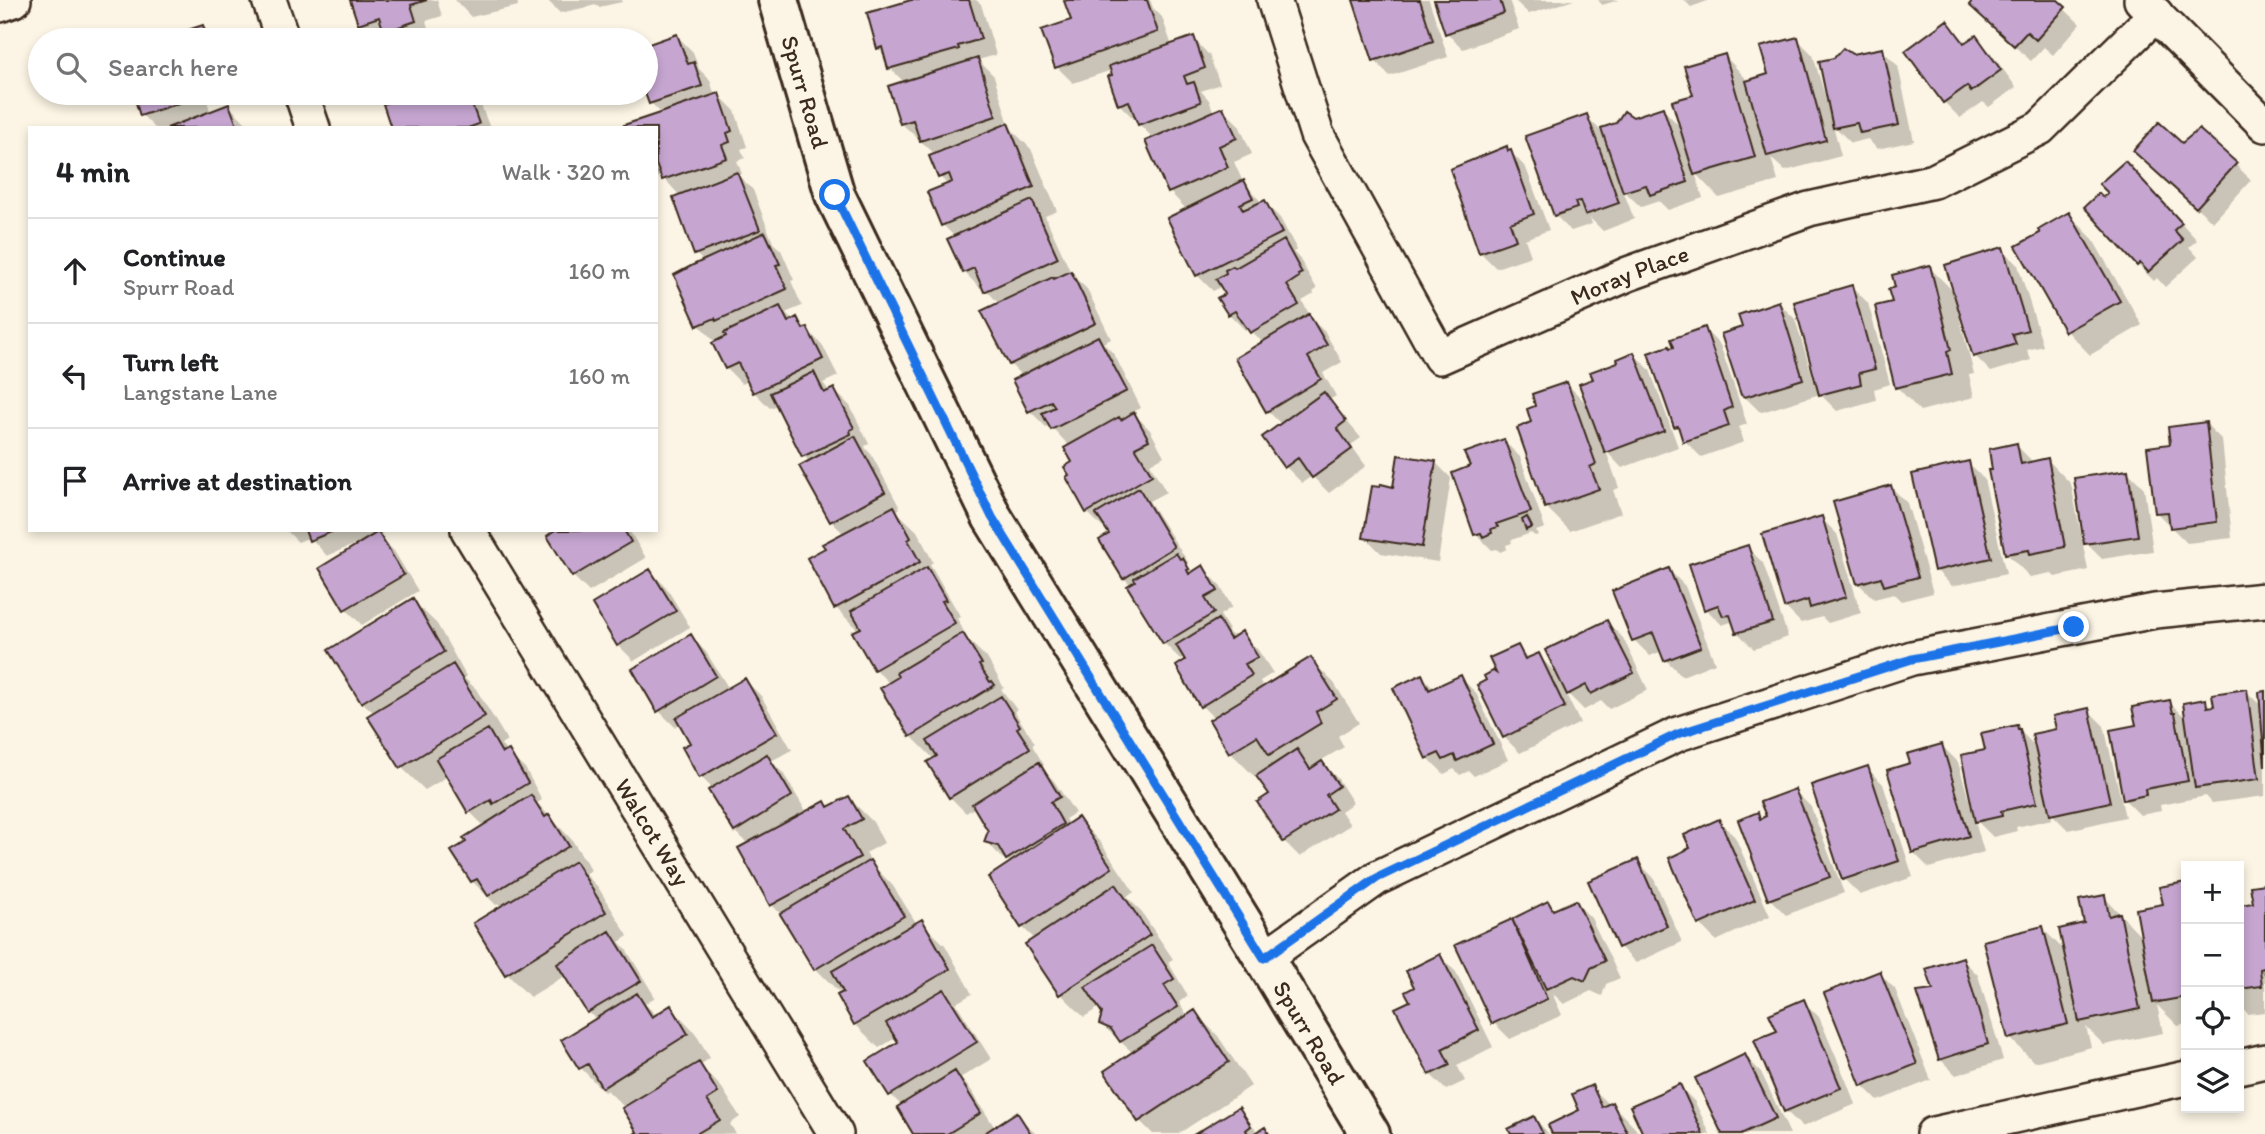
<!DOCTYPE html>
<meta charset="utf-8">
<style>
body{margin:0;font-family:Itim,sans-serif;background:#f6f6f6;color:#202124}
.controls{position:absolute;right:21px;bottom:21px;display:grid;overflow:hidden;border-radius:0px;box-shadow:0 4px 10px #0003}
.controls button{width:63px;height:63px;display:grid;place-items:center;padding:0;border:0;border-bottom:2px solid #e0e0e0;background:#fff;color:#202124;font:35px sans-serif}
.stop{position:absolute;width:21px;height:21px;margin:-16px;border:5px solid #1a73e8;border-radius:50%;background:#fff}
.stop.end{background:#1a73e8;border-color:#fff;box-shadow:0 2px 7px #0008}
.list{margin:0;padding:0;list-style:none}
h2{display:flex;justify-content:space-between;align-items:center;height:91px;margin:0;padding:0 28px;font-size:30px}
h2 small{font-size:23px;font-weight:400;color:#757577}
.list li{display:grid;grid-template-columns:46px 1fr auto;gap:21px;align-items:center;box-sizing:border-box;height:105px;padding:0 28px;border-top:2px solid #e0e0e0}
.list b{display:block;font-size:26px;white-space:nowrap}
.list p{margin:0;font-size:23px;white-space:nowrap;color:#757577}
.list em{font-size:23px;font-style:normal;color:#757577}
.icon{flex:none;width:38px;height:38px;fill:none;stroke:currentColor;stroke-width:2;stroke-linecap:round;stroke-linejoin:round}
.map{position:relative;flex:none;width:2265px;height:1134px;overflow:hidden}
.search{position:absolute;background:#fff;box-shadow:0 4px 10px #0003;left:28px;top:28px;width:630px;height:77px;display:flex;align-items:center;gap:18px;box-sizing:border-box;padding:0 24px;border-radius:38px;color:#757577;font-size:26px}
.panel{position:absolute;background:#fff;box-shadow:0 4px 10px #0003;left:28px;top:126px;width:630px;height:406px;border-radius:0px}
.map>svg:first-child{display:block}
.shadow{fill:#0003}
.building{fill:#c6a6d1;stroke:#3b2a1e;stroke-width:2}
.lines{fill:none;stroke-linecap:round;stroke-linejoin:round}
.minor-casing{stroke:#3b2a1e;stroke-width:38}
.tertiary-casing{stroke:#3b2a1e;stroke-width:44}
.minor{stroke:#fcf5e5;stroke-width:33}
.tertiary{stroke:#fcf5e5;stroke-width:38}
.route{stroke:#1a73e8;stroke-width:9}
.labels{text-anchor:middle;stroke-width:6;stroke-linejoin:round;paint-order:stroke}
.street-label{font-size:24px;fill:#3b2a1e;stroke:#fcf5e5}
</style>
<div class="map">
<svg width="2265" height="1134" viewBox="0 0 2265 1134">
<rect width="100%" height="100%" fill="#fcf5e5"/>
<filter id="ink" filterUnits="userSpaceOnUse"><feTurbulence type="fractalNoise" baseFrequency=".0143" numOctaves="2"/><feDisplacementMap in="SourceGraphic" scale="14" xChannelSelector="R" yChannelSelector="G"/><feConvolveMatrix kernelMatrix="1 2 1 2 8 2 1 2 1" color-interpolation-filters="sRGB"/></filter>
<g filter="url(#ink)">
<!-- shadow -->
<path class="shadow" d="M352,0H437L442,16L426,21L431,37L421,40H395L389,34L375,39L359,23Z
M455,0H517L518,6L471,17Z
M547,0H622V2L599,7L596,5L560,13Z
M906,0H976L981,4L996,55L978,60L994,76L1010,128L1031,149L1057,211L1045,216L1072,275L1087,289L1111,339L1103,343L1114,354L1141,408L1132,412L1150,430L1164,456L1150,464L1166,492L1149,501L1189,564L1187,565L1195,573L1203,568L1219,584L1232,607L1220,615L1229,630L1227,631L1235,638L1242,634L1258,650L1273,673L1260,681L1264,688L1310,659L1334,683L1359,723L1338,736L1344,747L1320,761L1338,779L1353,803L1341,811L1350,825L1300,857L1284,841L1260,803L1271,795L1257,774L1254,776L1230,752L1214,718L1202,706L1178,667L1188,660L1185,656L1180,659L1164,643L1131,585L1124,578L1111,535L1106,526L1103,528L1087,512L1070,447L1050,425L1046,427L1030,411L1014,381L1023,377L1010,364L1001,347L999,304L984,287L980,288L964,272L955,237L943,225L948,185L940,177L936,155L902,124L890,87L905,83L890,68L887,56L879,49L869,15L909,2Z
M1073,0H1150L1153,8L1162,17L1172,46L1193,38L1209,55L1220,84L1201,91L1209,100L1214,113L1223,109L1239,125L1252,154L1234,162L1243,182L1262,203L1264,202L1280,218L1297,250L1293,252L1299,258L1317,289L1313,292L1314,294L1302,301L1313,321L1325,332L1342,362L1323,373L1336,396L1329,400L1361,438L1351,445L1366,466L1329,493L1312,476L1302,483L1286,467L1264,437L1282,425L1268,411L1263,343L1249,328L1245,330L1229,314L1227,295L1222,286L1213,291L1197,275L1187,210L1170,192L1154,139L1139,124L1138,119L1135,120L1119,104L1112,70L1073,83L1057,67L1074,21Z
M1355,0H1429L1448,57L1390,76L1374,60Z
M1436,0H1509L1519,29L1463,49L1447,33Z
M1514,0H1574L1529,14Z
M1598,0H1619L1602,5Z
M1684,0H1710L1691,7Z
M1976,0H2055L2080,24L2053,55L2044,47L2031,61L1987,21Z
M1947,22L1967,43L1975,37L1991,53L2016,87L1989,107L1983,102L1960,118L1944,102Z
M203,27L216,40H163Z
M677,36L693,52L699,69L710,80L715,96L719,95L735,111L747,147L741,149L745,158L737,161L742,174L738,175L753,190L773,243L781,250L794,280L791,281L802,306L785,313L793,321L797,319L823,346L838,376L823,383L830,392L834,390L850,406L869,444L865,446L866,449L871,454L900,508L896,511L917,531L933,562L930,564L960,616L957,618L968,640L987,658L1004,688L1001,689L1017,710L1014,711L1035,743L1032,745L1044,765L1041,767L1054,781L1075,813L1065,819L1069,825L1078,819L1101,843L1134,892L1127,897L1140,910L1173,959L1168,962L1188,996L1179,1002L1188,1017L1195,1013L1218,1036L1251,1086L1178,1134H1153L1139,1120L1133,1053L1101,1024L1104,1013L1100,1007L1084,1017L1061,994L1028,944L1035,939L1022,927L1012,863L1002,858L986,841L990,830L976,807L966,813L950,797L929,763L934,759L911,736L890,684L875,669L859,631L836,608L827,549L844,534L831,521L810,462L804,456L778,405L770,408L754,392L749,381L742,384L726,368L716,343L699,325L677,276L704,262L696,254L680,196L662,176L656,178V128L662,114L651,103L646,88V47Z
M1797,39L1813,55L1826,100L1829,99L1851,56L1882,50L1898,66L1914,141L1877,149L1868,139L1851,143L1833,125L1841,156L1785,171L1771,158L1778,181L1719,198L1695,173L1703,198L1668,210L1659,201L1641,207L1623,190L1634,219L1603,231L1590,218L1592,224L1571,231L1555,215L1586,116L1606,136L1633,119L1663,109L1682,129L1695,96L1725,56L1749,82L1770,75Z
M135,93H212L205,95L211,113L229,106L245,122L247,128H155L142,115Z
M422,93H476L490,128H393L385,105Z
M2182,146L2235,164L2251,180L2213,222L2151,167Z
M1507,148L1526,168L1549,230L1525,239L1531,256L1496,268L1480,252Z
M2141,179L2197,240L2189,247L2198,257L2165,287L2157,278L2154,281L2138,265L2086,207Z
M2069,214L2092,238L2142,325L2090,355L2067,331L2042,233Z
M2002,249L2018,265L2043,346L2027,350L2031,360L1991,372L1975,356L1963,319L1960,320L1974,374L1969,375L1974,397L1920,411L1897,387L1894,303L1929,267L1955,293Z
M1852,287L1868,303L1890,384L1874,389L1876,400L1837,411L1820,394L1762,412L1759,411L1742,394L1744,328L1779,303L1795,319L1815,385L1818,384Z
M1704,329L1720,345L1747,424L1739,427L1744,442L1701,457L1685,441L1682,433L1676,426L1671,350Z
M1634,354L1650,370L1678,447L1622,468L1606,451L1619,488L1613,490L1621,513L1570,531L1546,507L1533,424L1537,407L1567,384L1590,407L1595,380Z
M2206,424L2222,440L2232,538L2187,543L2156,512L2172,446Z
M1504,441L1520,457L1545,528L1536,531L1538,535L1535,536L1531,533L1511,540L1512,543L1506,545L1507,549L1500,552L1497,549L1492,550L1476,534L1472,467Z
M2016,445L2034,463L2048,460L2071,484L2088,570L2055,577L2051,573L2030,577L2006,553Z
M1435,462L1451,478L1438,562L1381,553L1365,537L1394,489Z
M1968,463L1984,479L2006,574L1952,586L1936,570Z
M2128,472L2144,488L2153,551L2102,559L2086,543Z
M1891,487L1907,503L1933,593L1901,601L1894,594L1874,599L1858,583Z
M1821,518L1837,534L1861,613L1828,623L1822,617L1801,623L1785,607Z
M286,530H382L383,533L378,535L394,551L418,591L362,625L346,609L321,569L363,541L327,556L310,537L298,542Z
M559,530H629L646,558L589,592L573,576L549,536Z
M1747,547L1763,563L1788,637L1754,649L1738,633L1731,622L1722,625L1706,609Z
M1669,570L1685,586L1715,663L1682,676L1666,660L1662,651L1650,656L1634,640Z
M650,571L666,587L690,627L634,661L618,645Z
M413,601L437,624L466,676L464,678L476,689L507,740L501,744L507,753L525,768L542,800L537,803L572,840L591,870L585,874L598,887L628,936L619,942L626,949L655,997L645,1004L657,1016L671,1007L694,1031L710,1058L700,1065L722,1088L740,1117L730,1124L736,1134H637L639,1133L624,1107L607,1090L604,1092L581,1068L564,1041L597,1020L588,1012L566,975L530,997L506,973L502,908L498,904L496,905L472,881L468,843L485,827L470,812L448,776L425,790L401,767L374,713L362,702Z
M1607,622L1623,638L1648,690L1609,709L1601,701L1584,710L1564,690L1580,723L1520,753L1504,737L1500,677L1517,647L1530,659L1538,655L1559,676Z
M690,636L706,652L729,689L745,680L761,696L792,750L771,761L783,773L807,813L824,803L830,808L849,798L873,822L884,843L866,853L873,865L893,886L917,924L921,922L945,945L972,994L956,1003L991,1059L960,1078L971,1090L995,1128L1017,1115L1036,1134H915L902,1106L890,1094L900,1043L897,1037L879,1048L855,1024L844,989L839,992L816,969L786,920L772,905L741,848L748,844L735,831L713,789L701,777L692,743L680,723L675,727L659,711Z
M1422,676L1435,689L1460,677L1476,693L1508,760L1474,776L1469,771L1460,775L1454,769L1444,774L1428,758Z
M2246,691L2262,707L2265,693V796L2212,803L2206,796L2160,805L2161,811L2140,815L2124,799L2138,727L2169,702L2187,719L2205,701L2212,708Z
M2088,710L2104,726L2125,817L2068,830L2051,813L2052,819L2016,827L2017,831L1993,837L1974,818L1984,852L1929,868L1913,852V765L1942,746L1958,762L1972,811L1974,810L1987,752L2016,727L2037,748L2058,730Z
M1867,768L1883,784L1913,877L1860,895L1844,879Z
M1795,791L1811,807L1844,893L1786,915L1770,899L1740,821L1757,814L1763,820Z
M1719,821L1735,837L1770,916L1716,941L1700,924L1671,859L1692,849Z
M1637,861L1653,877L1682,942L1636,963L1620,947Z
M2186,884V1024L2178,1026L2157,1005L2163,1033L2104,1045L2086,1027L2091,1047L2034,1062L2010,1038L2042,928L2065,951L2086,925L2104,897L2143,938L2165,906L2161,888Z
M2265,886V1012L2248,1014L2239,1005V906L2255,904Z
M1575,902L1591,918L1620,978L1606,984L1602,996L1591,991L1564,1004L1552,993L1562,1015L1510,1039L1494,1023L1457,946L1548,903L1556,911Z
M1440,956L1456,972L1493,1047L1457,1065L1465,1081L1446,1090L1430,1074L1413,1002L1417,988Z
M1962,959L1978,975L2003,1060L1956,1075L1940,1059L1936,991Z
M1879,973L1895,989L1931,1080L1878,1101L1862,1085Z
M1803,1001L1819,1017L1856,1104L1802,1127L1786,1111L1779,1032Z
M1745,1056L1761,1072L1790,1134H1724Z
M1679,1086L1695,1102L1710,1134H1645Z
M1591,1087L1610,1105L1612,1104L1635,1128L1639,1134H1554L1581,1110Z
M1239,1109L1259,1133L1265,1129L1270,1134H1198Z
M1534,1118L1549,1134H1513Z"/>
<!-- building -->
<path class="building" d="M350,0H427L411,5L416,21L384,32L379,17L358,24Z
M911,0H969L981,39L958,46L959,49L888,69L882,47L877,49L867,13Z
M1068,0H1147L1158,32L1055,68L1041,30L1071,20L1064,1Z
M1353,0H1420L1433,41L1373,61Z
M1434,0H1500L1504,13L1445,34Z
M1973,0H2058L2066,7L2036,40L2027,32L2014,46L1969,5Z
M1947,20L1964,43L1976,35L2001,70L1971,92L1967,86L1943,103L1905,51Z
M203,25L208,40H157Z
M677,34L688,64L694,62L702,86L649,104L645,93L646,45Z
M1194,36L1205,68L1184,76L1187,84L1194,82L1201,102L1138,125L1129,101L1118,105L1108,76L1112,75L1109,66Z
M1798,37L1826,140L1767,156L1746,81L1768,74L1760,47Z
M1843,48L1852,54L1883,48L1899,125L1860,133L1857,123L1833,128L1819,61L1834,58Z
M1725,54L1755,157L1694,175L1672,101L1693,95L1684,66Z
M978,58L996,116L920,141L913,120L900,124L888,86Z
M133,93H195L197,97L140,116Z
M417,93H468L479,124L468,128H391L383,104Z
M719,93L732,131L727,133L730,142L722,145L727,158L662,180L656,164V128H625L624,125Z
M229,104L238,128H167Z
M1223,107L1237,138L1219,146L1228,167L1168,193L1145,141Z
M1663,107L1688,182L1650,195L1646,185L1623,192L1601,128L1616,123L1624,111L1633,117Z
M1587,114L1619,203L1585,215L1580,201L1575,202L1577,208L1554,216L1525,136Z
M2159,122L2182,143L2199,129L2237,163L2196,208L2133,151Z
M1008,123L1034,187L941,226L927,192L952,182L949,174L938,178L929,156Z
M1507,146L1508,151L1511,150L1534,214L1510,223L1516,240L1479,253L1450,169Z
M2125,161L2182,223L2174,230L2183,240L2148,272L2140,263L2137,266L2084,207L2099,193L2103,197L2108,193L2099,184Z
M737,172L760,230L694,255L673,197Z
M1244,180L1253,198L1240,204L1243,210L1265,200L1282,233L1196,276L1167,218Z
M1032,200L1058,258L984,292L974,268L963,273L947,239Z
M2069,212L2120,301L2065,332L2016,246L2040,233L2038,230Z
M765,232L780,264L776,265L787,289L716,321L715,318L697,326L674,275L693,265Z
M1284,240L1302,273L1298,275L1299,277L1287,285L1299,305L1250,333L1235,311L1228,315L1217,298L1225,294L1216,279L1226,273L1225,270L1233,266L1235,268Z
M2003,247L2028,330L2012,334L2016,344L1973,357L1945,265Z
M1930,265L1951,350L1947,352L1952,374L1895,388L1875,306L1892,302L1888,289L1895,287L1892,275Z
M1071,271L1096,323L1009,365L981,311L1053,277L1054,279Z
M1852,285L1875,369L1859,373L1861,384L1819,395L1794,302Z
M1779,301L1803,379L1745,397L1741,395L1721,334L1742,327L1738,315Z
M780,306L788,322L797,317L803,329L807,327L823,359L753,393L738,363L725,369L712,343L726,336L724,333Z
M1309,314L1327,345L1308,357L1321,379L1266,412L1235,358Z
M1705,327L1732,407L1724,411L1729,426L1683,442L1678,426L1674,427L1648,353L1669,346L1670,348L1674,347L1671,339Z
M1098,336L1127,391L1051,430L1042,413L1055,407L1051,401L1028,412L1012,380Z
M1634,352L1664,431L1605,453L1579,384L1593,379L1590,372L1618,362L1617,359Z
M814,372L824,393L834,388L854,428L850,430L851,434L802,457L770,393Z
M1567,382L1596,464L1590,467L1599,489L1545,508L1517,428L1531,422L1527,409L1535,406L1532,394Z
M1324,392L1346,421L1337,428L1352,449L1312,478L1298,458L1284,468L1262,437Z
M1134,412L1149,440L1135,447L1152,475L1086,513L1066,477L1069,475L1064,467L1072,462L1064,448L1119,417L1121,420Z
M2206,422L2217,522L2170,528L2168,512L2155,513L2147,447L2170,444L2168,427Z
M855,436L885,492L830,522L799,466Z
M1504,439L1531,512L1496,524L1498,527L1491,529L1492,533L1483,537L1481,533L1474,535L1452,473L1470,466L1464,453Z
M2017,443L2021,464L2048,458L2065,547L2030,554L2029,550L2005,554L1988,470H1992L1989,449Z
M1398,455L1436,461L1422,547L1363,538L1372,486L1380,487L1381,484L1393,487Z
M1969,461L1991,558L1934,571L1912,474Z
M2128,470L2138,536L2084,544L2074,478Z
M1891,485L1918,577L1884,586L1881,577L1857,584L1833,502Z
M1139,488L1174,547L1123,579L1099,540L1109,534L1096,514Z
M894,506L911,538L908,540L920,562L834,609L807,558L825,548L822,544Z
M1822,516L1846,597L1810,608L1808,600L1784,608L1762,534Z
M1527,517L1532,527L1526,530L1522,520Z
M305,530H336L309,541Z
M555,530H624L631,542L572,577L547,536Z
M378,532L404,575L344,610L319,568Z
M1748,545L1773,622L1736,633L1730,615L1723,616L1718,605L1704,610L1689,564Z
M1176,553L1180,559L1183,558L1189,569L1187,570L1189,574L1203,565L1218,591L1205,598L1214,613L1163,644L1127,586L1135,581L1134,578Z
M927,567L946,600L942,601L955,623L874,670L852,632L861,628L851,611Z
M1669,568L1701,647L1664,661L1653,633L1632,641L1612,591Z
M650,569L676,611L617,646L592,604Z
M413,598L444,652L361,703L328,650Z
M1218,619L1230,639L1242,631L1258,657L1245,664L1252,675L1200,707L1176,666L1185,660L1176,645Z
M1607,620L1634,673L1591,694L1586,685L1567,695L1545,650Z
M963,633L982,664L979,665L990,682L992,681L995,685L910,737L880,688L898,677L896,673Z
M691,634L716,676L657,712L632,669Z
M1518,645L1525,659L1539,653L1565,707L1503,738L1477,685L1486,680L1484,676L1493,671L1496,673L1489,658Z
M1311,657L1337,699L1316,712L1321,723L1269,755L1257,736L1229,753L1209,720Z
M453,664L485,716L400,768L367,716Z
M1422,674L1429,690L1461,675L1493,744L1457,761L1454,755L1443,760L1439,753L1426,759L1393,688Z
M745,678L777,733L699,778L682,747L690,743L676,718Z
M2247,689L2259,779L2195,788L2183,703L2206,699L2207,707L2214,706L2212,694Z
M2265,691V767L2259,692Z
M1001,696L1020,726L1017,728L1030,748L949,798L927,762L937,756L927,741Z
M2170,700L2173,713H2175L2188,781L2145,789L2146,795L2123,800L2110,730L2136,725L2132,707Z
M2089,708L2110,802L2050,815L2032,734L2056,729L2053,716Z
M2017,725L2018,729H2020L2037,803L2001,811L2002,816L1975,822L1961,755L1985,750L1981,733Z
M488,729L502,753L509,750L528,783L493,804L491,800L468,813L436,759Z
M1942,744L1969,836L1912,853L1887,770L1910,763L1907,754Z
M1297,749L1310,769L1322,761L1339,786L1326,795L1335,809L1283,842L1257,802L1269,794L1256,776Z
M767,754L792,796L734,832L708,790Z
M1039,762L1060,797L1051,802L1063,824L1006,860L998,846L984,842L988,831L972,804Z
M1868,766L1899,861L1842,880L1811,785Z
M1795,789L1830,877L1768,900L1738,820L1758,812L1760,819L1766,816L1760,802Z
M531,795L545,817L549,814L569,846L488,896L477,879L471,882L451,851L466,842L463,838Z
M849,796L862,819L844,829L860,857L770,906L738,848L825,801L828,807Z
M1078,817L1112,868L1021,928L988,877Z
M1719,819L1755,900L1698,925L1669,858L1690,848L1684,835Z
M1638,859L1667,926L1618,948L1588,881Z
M870,860L904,916L814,970L780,914Z
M575,861L606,912L505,975L473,923Z
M2186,882V997L2153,1003L2136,909L2163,904L2159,887Z
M1116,884L1150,935L1059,995L1025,944Z
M2265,884V974L2264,968L2260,969L2262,986L2239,989V905L2253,903L2250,886Z
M2105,895L2109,916L2120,913L2140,1009L2079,1022L2059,929L2084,923L2079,900Z
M1576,900L1605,961L1591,968L1585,981L1574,976L1546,989L1512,919L1548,901L1553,910Z
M922,919L950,969L854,1025L837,995L843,992L832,971Z
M1512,919L1547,999L1492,1024L1455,945Z
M2043,926L2068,1024L2008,1039L1983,941Z
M610,931L641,981L587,1013L557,964Z
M1152,945L1174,979L1164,985L1178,1007L1120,1042L1111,1029L1099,1024L1102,1013L1085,987Z
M1440,954L1479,1030L1442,1049L1450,1065L1429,1075L1395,1008L1410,1001L1405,992L1414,987L1406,971Z
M1963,957L1988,1044L1939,1060L1917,992L1933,990L1926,969Z
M1880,971L1917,1064L1861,1086L1824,993Z
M944,989L977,1042L889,1096L867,1061L898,1042L886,1023Z
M637,993L652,1017L671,1005L688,1034L602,1088L588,1064L579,1069L561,1040Z
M1804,999L1841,1088L1784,1112L1754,1040L1777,1031L1769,1014Z
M1195,1010L1229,1062L1138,1122L1104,1071Z
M1745,1054L1776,1118L1741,1134H1722L1695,1078Z
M699,1062L718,1093L707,1100L720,1120L696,1134H634L637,1132L622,1108Z
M955,1071L981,1113L947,1134H913L897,1107Z
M1680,1084L1703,1134H1643L1630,1106Z
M1592,1085L1602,1107L1612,1102L1628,1134H1552L1548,1125L1579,1110L1572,1094Z
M1239,1107L1251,1126L1246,1130L1248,1134H1195Z
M1017,1112L1031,1134H983Z
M1534,1116L1543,1134H1511L1508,1129Z
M1265,1127L1269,1134H1254Z"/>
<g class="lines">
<defs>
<g id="minor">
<path d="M269,0L283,40"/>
<path id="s1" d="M1274,0L1317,135L1440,357L1628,274L1809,209L1934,181L2040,128L2156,14"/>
<path d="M2141,0L2265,125"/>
<path d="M0,5L14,0"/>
<path d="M301,93L313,128"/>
<path id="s2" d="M468,530L836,1134"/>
<path d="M1264,958L1377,878L1678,734L1912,658L2155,611L2265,600"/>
<path d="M2239,1067L2265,1061"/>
<path d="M1933,1134L2186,1078"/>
</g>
<g id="tertiary">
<path id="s3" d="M778,0L835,195L992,517L1264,958L1370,1134"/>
</g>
</defs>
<!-- minor casing -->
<use href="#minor" class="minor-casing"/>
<!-- tertiary casing -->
<use href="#tertiary" class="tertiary-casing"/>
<!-- minor -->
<use href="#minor" class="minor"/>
<!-- tertiary -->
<use href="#tertiary" class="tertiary"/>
</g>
</g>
<g class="lines" filter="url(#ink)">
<!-- route -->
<path class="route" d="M835,195L992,517L1264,958L1377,878L1678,734L1912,659L2074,627"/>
</g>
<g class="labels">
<!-- street labels -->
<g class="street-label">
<text dy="8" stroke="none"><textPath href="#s3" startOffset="96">Spurr Road</textPath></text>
<text dy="8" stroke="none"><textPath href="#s1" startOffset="602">Moray Place</textPath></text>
<text dy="8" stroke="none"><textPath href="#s2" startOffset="354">Walcot Way</textPath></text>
<text dy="8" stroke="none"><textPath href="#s3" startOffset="1167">Spurr Road</textPath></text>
</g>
</g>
</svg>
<div class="controls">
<button>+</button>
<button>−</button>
<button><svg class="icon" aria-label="locate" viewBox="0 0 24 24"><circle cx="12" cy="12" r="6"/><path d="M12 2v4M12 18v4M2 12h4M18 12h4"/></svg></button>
<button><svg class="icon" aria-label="layers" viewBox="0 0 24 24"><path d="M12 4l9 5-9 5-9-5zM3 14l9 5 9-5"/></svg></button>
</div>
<div class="stop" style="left:835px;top:195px"></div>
<div class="stop end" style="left:2074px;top:627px"></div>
<div class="search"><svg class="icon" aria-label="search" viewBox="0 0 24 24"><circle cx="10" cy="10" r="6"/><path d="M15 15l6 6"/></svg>Search here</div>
<section class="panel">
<h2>4 min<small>Walk · 320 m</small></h2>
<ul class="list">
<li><svg class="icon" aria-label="ahead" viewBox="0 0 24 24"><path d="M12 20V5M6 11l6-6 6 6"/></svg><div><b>Continue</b><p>Spurr Road</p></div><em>160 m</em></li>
<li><svg class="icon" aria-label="left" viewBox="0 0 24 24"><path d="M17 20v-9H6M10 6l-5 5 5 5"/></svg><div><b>Turn left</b><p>Langstane Lane</p></div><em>160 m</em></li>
<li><svg class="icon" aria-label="arrive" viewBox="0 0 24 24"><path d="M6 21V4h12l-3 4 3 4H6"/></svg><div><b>Arrive at destination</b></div></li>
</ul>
</section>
</div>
